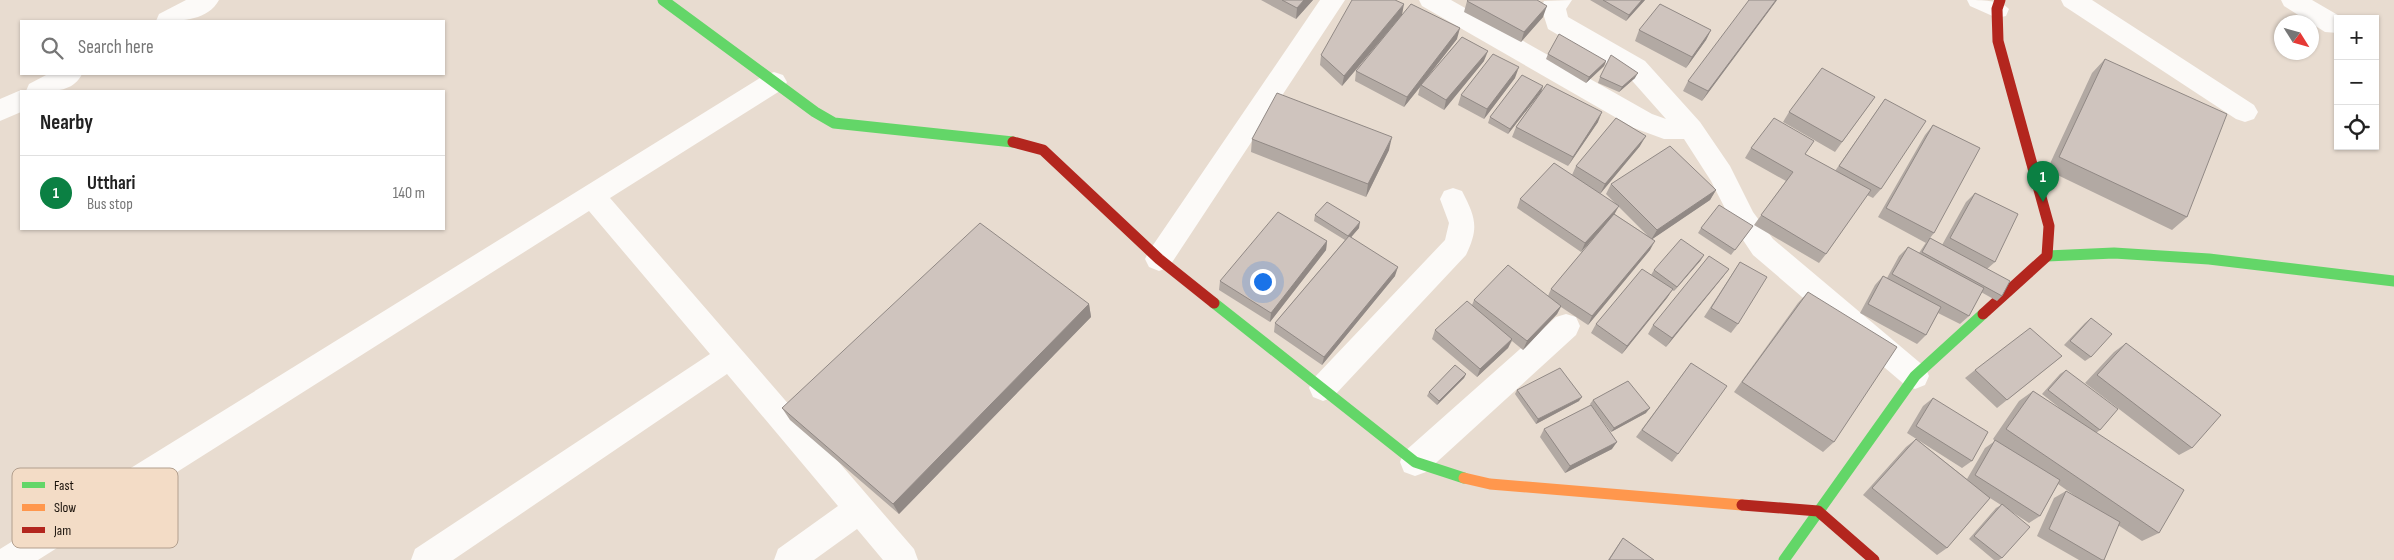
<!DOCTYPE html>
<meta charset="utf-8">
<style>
body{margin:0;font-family:"Sofia Sans Condensed",sans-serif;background:#f2f2f2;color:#222}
.controls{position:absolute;right:15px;top:15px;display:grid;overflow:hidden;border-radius:0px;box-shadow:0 1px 4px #0004}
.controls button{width:45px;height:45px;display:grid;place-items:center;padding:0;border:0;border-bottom:1px solid #e0e0e0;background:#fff;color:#222;font:25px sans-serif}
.compass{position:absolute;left:2274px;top:15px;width:45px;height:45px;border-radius:50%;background:#fff;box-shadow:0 1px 4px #0004;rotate:127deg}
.you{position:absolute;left:1262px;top:281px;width:18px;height:18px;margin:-12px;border:4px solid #fff;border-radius:50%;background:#1a73e8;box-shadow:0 0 0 8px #1a73e833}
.badge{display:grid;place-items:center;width:32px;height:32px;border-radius:50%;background:#0b8043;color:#fff;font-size:16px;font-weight:700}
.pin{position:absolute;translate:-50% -41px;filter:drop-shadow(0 1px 2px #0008)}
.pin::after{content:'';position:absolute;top:26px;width:18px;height:15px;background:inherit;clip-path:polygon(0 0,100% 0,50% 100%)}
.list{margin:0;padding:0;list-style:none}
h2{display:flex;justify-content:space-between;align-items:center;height:65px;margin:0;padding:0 20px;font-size:21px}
h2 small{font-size:16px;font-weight:400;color:#767676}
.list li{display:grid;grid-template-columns:32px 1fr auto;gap:15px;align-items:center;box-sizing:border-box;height:75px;padding:0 20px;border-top:1px solid #e0e0e0}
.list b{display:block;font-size:19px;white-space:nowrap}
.list p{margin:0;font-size:16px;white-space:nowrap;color:#767676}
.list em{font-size:16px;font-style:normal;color:#767676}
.icon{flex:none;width:28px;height:28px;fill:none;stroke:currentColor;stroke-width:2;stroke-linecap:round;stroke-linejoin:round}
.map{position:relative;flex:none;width:2394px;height:560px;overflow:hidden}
.search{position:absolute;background:#fff;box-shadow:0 1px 4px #0004;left:20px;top:20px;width:425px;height:55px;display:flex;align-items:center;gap:12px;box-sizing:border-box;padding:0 18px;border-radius:0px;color:#767676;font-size:19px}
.panel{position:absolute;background:#fff;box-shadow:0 1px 4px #0004;left:20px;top:90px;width:425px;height:140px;border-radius:0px}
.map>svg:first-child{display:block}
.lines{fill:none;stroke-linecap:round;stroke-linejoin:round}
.street{fill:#fcfaf8;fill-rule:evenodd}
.fast{stroke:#63d668;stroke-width:11}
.slow{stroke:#ff974d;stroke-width:11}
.jam{stroke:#b3261e;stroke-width:11}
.wall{fill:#b2a9a3;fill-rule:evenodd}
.shaded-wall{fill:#918985}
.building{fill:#cfc4be;stroke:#918985}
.key{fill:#f3dcc6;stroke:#b29f8e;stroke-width:1}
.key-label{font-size:14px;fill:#1a120b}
</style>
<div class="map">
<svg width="2394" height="560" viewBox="0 0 2394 560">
<rect width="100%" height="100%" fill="#e8dcd0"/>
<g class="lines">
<!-- street -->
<path class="street" d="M186,0H219C207,22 178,21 156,21L159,14Z
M1320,0H1345L1169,267L1159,271L1149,267L1145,259L1149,251Z
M1419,0H1451L1652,114L1666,119L1627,75L1548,29L1541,7L1544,1L1572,0L1566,9L1568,17L1645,61L1700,122L1730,166L1753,212L1773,239L1925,367L1929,376L1925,385L1915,389L1905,385L1753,255L1735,228L1711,181L1684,139H1664L1634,128L1422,6Z
M1967,0C1981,0 2001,0 2009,9L2006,16L1997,18L1970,6Z
M2061,0H2092L2254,105L2258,112L2254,119L2245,122L2236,119L2064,6Z
M2281,0H2312L2343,18L2338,19V33L2325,32L2284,6Z
M774,72L783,75L787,82L783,89L610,198L914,549L918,560H883L857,529L814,560H774L778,549L838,506L727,374L453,560H411L415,549L710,354L589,211L38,560H0V549L765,75Z
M48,74H82C72,95 46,91 26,91L29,84Z
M21,90L25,91H21V112L0,121V99Z
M1453,188L1462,191C1476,218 1479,228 1466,255L1333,397L1323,401L1313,397L1309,388L1313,379L1445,240L1449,223L1440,199L1444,191Z
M1566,314L1576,317L1580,326L1576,335L1426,472L1415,476L1404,472L1400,462L1404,452L1556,317Z"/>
<!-- fast -->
<path class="fast" d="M663,0L815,112L834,123L1013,142
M2047,256L2114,253L2209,259L2394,281
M1214,303L1415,462L1464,478
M1784,560L1915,376L1983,314"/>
<!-- slow -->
<path class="slow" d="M1464,478L1490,484L1742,505"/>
<!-- jam -->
<path class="jam" d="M1013,142L1043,150L1159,259L1214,303
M1983,314L2047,256L2049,226L1998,41L1997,9L2000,0
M1742,505L1818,511L1874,560"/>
</g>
<!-- wall -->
<path class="wall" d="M1261,0H1313L1296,19Z
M1590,0H1645L1626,21Z
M1777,0L1702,101L1683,91L1688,81Z
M1467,1L1543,17L1521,42L1464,12Z
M1402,14L1457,39L1430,74L1484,61L1444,110L1418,95L1420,87L1404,107L1355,81L1356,71L1384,37L1342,86L1320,65L1321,55Z
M1639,30H1711L1706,40L1686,68L1635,41Z
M1548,54L1606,61L1604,66L1586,83L1546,59Z
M2105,59L2187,217L2172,230L2047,170L2092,73Z
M1600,77L1635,78L1619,92L1598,83Z
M1515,78L1484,119L1458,105L1461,95Z
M1543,86L1541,92L1598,122L1568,166L1512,137L1516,127L1541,92L1508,134L1488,123L1490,117Z
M1875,97L1835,152L1783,122L1789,112Z
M1885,99L1881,189L1873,198L1867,195L1826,254L1819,263L1754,225L1786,181L1745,158L1751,148L1805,154L1835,171Z
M1933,125L1934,233L1926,243L1878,217L1925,135Z
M1252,139L1389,150L1366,197L1251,152Z
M1640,146L1600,194L1616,204L1606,194L1611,184L1716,190L1710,200L1652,239L1650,250L1588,325L1561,307L1557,314L1523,350L1512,341L1508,348L1477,377L1432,339L1435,330L1472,305L1474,300L1548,296L1551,289L1607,223L1581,252L1517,208L1520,199L1572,175L1576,166ZM1618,206L1648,236L1614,214Z
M1975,193L1995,262L1987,269L2002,296L1997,301L1981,292L1969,316L1960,324L1938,313L1926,335L1917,344L1860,313L1875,285L1883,276L1887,278L1899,256L1908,247L1919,253L1925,244L1930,238L1942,245L1966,202Z
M1315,215L1359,228L1351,237L1395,276L1322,365L1274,332L1275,323L1345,240L1314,221Z
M1753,226L1731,255L1698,233L1701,228Z
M1327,241L1326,250L1270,322L1219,290L1220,281Z
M1701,260L1674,291L1672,290L1667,298L1622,354L1591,333L1596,324L1651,275L1654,270Z
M1740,262L1738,324L1731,333L1704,317Z
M1729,269L1722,278L1666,347L1648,334L1653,325Z
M1808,292L1834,442L1823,452L1734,392L1798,303Z
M1089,304L1091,317L899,514L790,420L782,408Z
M2091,318V357L2085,361L2064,345L2085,323Z
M2126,343L2192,448L2179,455L2085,383L2114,352Z
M2062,356L1997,408L1965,378L1975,370Z
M1691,363L1678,454L1672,462L1636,437Z
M2066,370L2100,430L2096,433L2159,533L2142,541L2118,525L2104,560H2079L2037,536L2054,498L2066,491L2078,498L2058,484L2040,516L2029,523L2009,510L2002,558L1999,560H1994L1969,539L1996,508L2001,505L1990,498L1947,548L1937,555L1863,495L1906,447L1916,439L1967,479L1985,448L1995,441L1993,439L2019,401L2033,391L2066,413L2042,394L2060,374Z
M1466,374L1464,378L1437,405L1427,396L1429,392Z
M1517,390L1579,401L1536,424L1515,394Z
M1933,398L1972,461L1962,468L1907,433L1923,406Z
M1593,400L1646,413L1611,432L1590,404Z
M1544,429L1612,449L1565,473L1540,437Z
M1623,538L1654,560H1608L1618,545Z"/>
<!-- shaded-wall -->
<path class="shaded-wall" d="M1304,0H1313L1296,19L1297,8Z
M1642,0H1645L1626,21L1629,15Z
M1776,0H1777L1702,101L1708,91Z
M1404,4L1402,15L1342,86L1344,76Z
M1547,6L1543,17L1521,42L1524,32Z
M1460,28L1457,39L1421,85L1420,87L1404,107L1407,97Z
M1711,30L1706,40L1686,68L1692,57Z
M1488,51L1484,61L1444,110L1446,100Z
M1606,61L1604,66L1586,83L1589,77Z
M1519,67L1515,78L1484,119L1487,109Z
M1638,73L1635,78L1619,92L1622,87Z
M1543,86L1541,92L1508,134L1510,129Z
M1602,112L1598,122L1568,166L1573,157Z
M1646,136L1640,146L1600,194L1605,184Z
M1392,137L1389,150L1366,197L1368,184Z
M1716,190L1710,200L1651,240L1657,230Z
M1619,206L1614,215L1581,252L1585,243Z
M1360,222L1359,228L1347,242L1348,236Z
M1327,241L1326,250L1270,322L1271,313Z
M1655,241L1650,250L1588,325L1592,316Z
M1704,255L1701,260L1674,291L1677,287Z
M1398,267L1395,276L1322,365L1324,357Z
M1729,269L1722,278L1666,347L1672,338Z
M1673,289L1667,298L1622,354L1627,346Z
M1089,304L1091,317L899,514L893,504Z
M1561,306L1557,314L1523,350L1527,341Z
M1512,339L1508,348L1477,377L1480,369Z
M1466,374L1464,378L1437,405L1439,401Z
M1582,397L1579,401L1536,424L1538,419Z
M1650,408L1646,413L1611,432L1614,428Z
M1617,442L1612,449L1565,473L1570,466Z"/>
<!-- building -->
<path class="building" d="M1282,0H1304L1297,8Z
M1352,0H1395L1404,4L1344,76L1321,55Z
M1468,0H1537L1547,6L1524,32L1467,1Z
M1603,0H1642L1629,15Z
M1749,0H1776L1708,91L1688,81Z
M1411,4L1460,28L1407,97L1356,71Z
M1660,4L1711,30L1692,57L1639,30Z
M1559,34L1606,61L1589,77L1548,54Z
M1462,37L1488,51L1446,100L1421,85Z
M1493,54L1519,67L1487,109L1461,95Z
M1611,55L1638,73L1622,87L1600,77Z
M2105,59L2227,114L2187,217L2059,157Z
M1822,68L1875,97L1842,142L1789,112Z
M1522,75L1543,86L1510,129L1490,117Z
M1547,84L1602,112L1573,157L1516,127Z
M1277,93L1392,137L1368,184L1252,139Z
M1885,99L1926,121L1881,189L1839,166Z
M1616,118L1646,136L1605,184L1576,166Z
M1774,118L1814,141L1805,154L1871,190L1826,254L1761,215L1793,172L1751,148Z
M1933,125L1980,148L1934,233L1886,208Z
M1670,146L1716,190L1657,230L1611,184Z
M1554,163L1619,206L1585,243L1520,199Z
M1975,193L2018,214L1995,262L1950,238Z
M1327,202L1360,222L1348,236L1315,215Z
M1719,205L1753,226L1735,250L1701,228Z
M1278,212L1327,241L1271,313L1220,281Z
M1614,214L1655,241L1592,316L1551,289Z
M980,223L1089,304L893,504L782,408Z
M1349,236L1398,267L1324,357L1275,323Z
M1930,238L2010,281L2002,296L1922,252Z
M1681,239L1704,255L1677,287L1654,270Z
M1908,247L1984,288L1969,316L1892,274Z
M1709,256L1729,269L1672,338L1653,325Z
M1740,262L1767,277L1738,324L1711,308Z
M1508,265L1561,306L1527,341L1474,300Z
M1642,269L1673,289L1627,346L1596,324Z
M1883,276L1941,307L1926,335L1868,304Z
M1808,292L1897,347L1834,442L1742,382Z
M1467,301L1512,339L1480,369L1435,330Z
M2091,318L2112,334L2091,357L2070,341Z
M2030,328L2062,356L2007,400L1975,370Z
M2126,343L2221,415L2192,448L2097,375Z
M1691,363L1727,386L1678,454L1642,430Z
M1455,365L1466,374L1439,401L1429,392Z
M1560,368L1582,397L1538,419L1517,390Z
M2066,370L2118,409L2100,430L2048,390Z
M1628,381L1650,408L1614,428L1593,400Z
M2033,391L2184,490L2159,533L2006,429Z
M1933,398L1988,432L1972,461L1916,426Z
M1591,405L1617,442L1570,466L1544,429Z
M1916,439L1990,498L1947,548L1872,488Z
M1995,440L2060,480L2040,516L1975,475Z
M2066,491L2120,522L2104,560H2102L2049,529Z
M2002,504L2030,527L2002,558L1974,536Z
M1623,538L1654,560H1609Z"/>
<!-- legend -->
<rect x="12" y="468" width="166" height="80" rx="8" class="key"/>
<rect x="22" y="482" width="23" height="6" fill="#63d668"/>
<rect x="22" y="504" width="23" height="7" fill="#ff974d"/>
<rect x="22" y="527" width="23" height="6" fill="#b3261e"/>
<g class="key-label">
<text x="54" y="490">Fast</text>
<text x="54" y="512">Slow</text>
<text x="54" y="535">Jam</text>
</g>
</svg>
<div class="controls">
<button>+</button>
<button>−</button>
<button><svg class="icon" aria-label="locate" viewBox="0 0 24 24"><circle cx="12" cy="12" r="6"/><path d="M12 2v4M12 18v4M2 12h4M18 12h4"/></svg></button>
</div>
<svg class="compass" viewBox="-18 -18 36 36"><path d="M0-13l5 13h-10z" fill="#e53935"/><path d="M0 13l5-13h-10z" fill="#767676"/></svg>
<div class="you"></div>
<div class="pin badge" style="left:2043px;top:202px">1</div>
<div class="search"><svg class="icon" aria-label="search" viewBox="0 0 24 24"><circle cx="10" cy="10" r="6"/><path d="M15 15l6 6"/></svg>Search here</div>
<section class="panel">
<h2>Nearby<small></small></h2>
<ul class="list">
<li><span class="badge">1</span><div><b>Utthari</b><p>Bus stop</p></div><em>140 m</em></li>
</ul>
</section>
</div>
